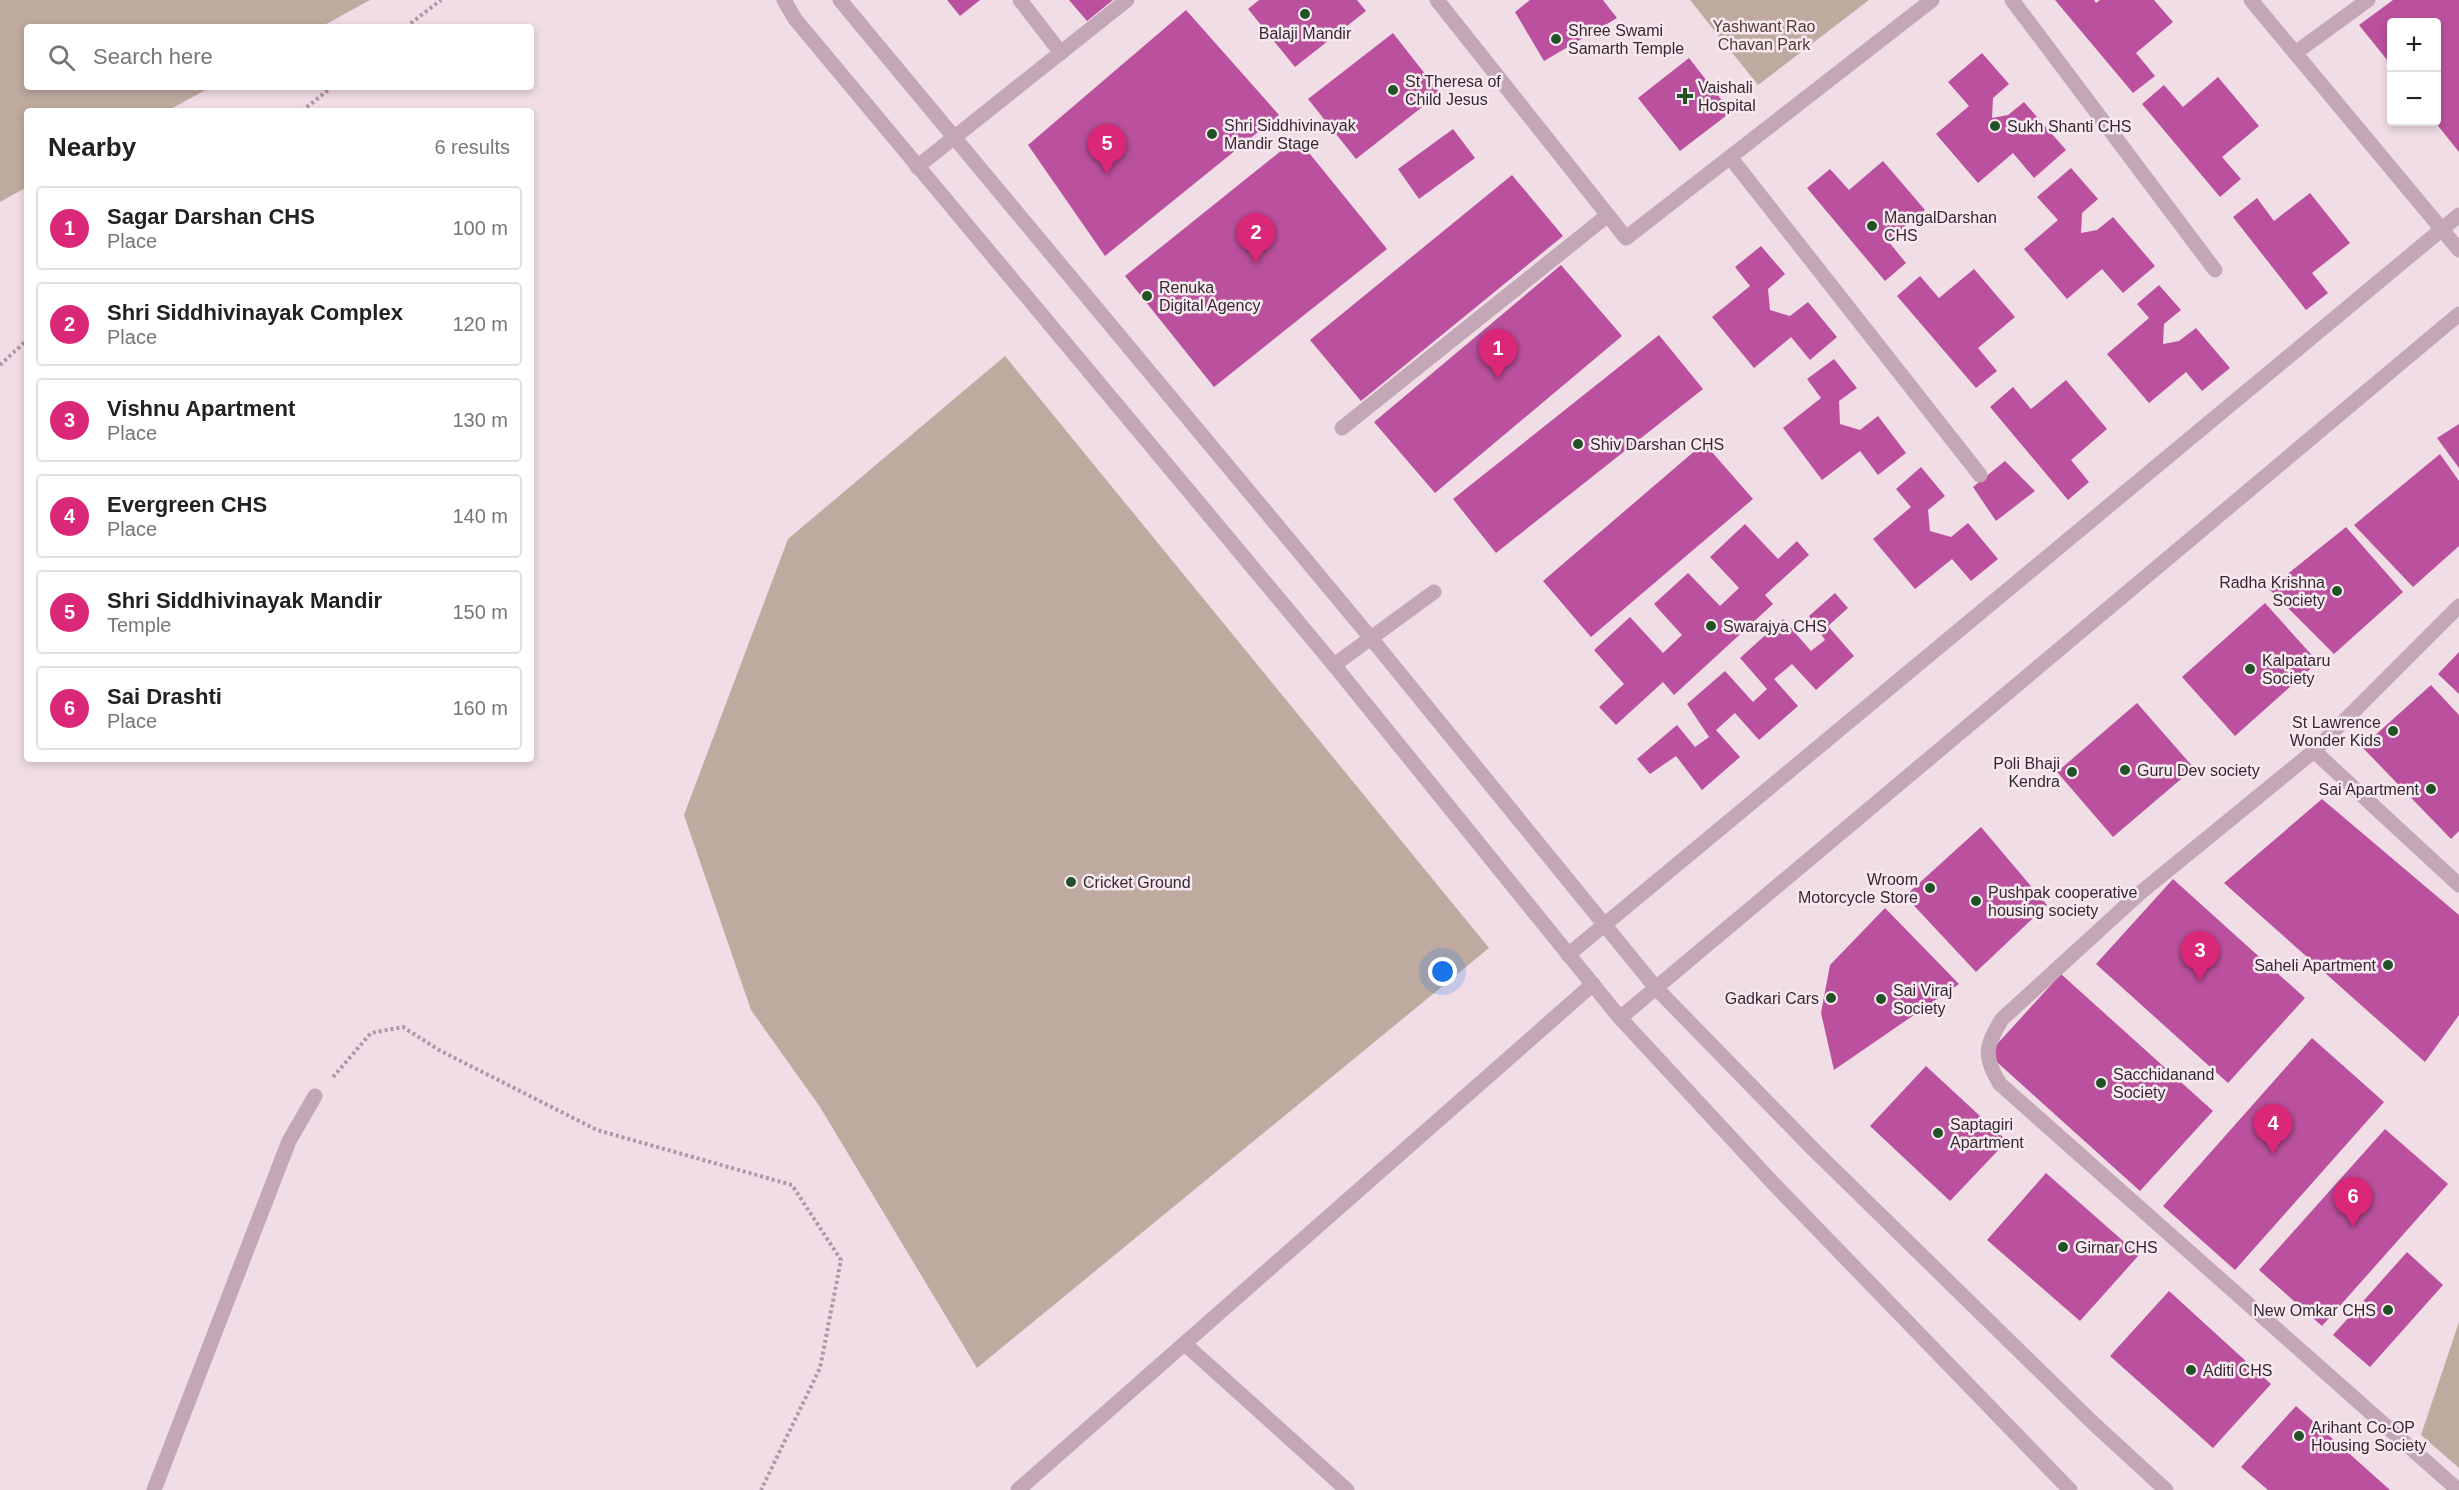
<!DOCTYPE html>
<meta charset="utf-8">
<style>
body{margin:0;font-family:Helvetica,sans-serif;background:#f2f2f2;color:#222}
.controls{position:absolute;right:18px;top:18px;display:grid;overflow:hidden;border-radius:6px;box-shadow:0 3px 9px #0003}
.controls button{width:54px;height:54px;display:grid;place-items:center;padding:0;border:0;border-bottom:2px solid #e0e0e0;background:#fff;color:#222;font:30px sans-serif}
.you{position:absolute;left:1443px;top:972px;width:21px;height:21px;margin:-15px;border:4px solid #fff;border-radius:50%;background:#1a73e8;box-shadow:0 0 0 9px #1a73e833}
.badge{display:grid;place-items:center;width:39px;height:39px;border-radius:50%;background:#db2777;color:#fff;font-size:20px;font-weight:700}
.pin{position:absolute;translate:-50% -50px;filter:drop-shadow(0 2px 3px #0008)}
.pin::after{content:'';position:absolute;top:32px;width:21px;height:18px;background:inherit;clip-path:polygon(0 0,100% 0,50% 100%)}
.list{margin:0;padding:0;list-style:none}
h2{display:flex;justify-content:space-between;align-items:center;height:78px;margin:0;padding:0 24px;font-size:26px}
h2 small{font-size:20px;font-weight:400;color:#767676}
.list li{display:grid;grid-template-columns:39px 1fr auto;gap:18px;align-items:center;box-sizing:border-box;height:84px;margin:0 12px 12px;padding:0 12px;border:2px solid #e0e0e0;border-radius:6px}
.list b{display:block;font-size:22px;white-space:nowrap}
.list p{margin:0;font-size:20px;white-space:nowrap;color:#767676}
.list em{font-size:20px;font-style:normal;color:#767676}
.icon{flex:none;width:33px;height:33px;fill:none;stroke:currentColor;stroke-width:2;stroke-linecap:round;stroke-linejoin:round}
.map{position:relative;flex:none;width:2459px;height:1490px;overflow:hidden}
.search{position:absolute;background:#fff;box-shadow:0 3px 9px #0003;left:24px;top:24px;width:510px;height:66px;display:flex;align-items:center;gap:15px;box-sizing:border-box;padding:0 21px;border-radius:6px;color:#767676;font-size:22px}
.panel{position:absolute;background:#fff;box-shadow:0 3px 9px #0003;left:24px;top:108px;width:510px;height:654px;border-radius:6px}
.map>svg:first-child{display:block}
.green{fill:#beaa9f}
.building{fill:#bb519e}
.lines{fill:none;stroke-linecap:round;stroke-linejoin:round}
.path{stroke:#b395a5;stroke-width:4;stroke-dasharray:3 3;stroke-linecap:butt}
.service{stroke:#c4a7b6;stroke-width:15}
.minor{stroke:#c4a7b6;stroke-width:15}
.tertiary{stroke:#c4a7b6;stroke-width:15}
.poi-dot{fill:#225327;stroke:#f8e9f0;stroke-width:2}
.labels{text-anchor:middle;stroke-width:5;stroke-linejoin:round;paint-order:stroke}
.park-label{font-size:16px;fill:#513c2f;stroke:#f8e9f0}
.poi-label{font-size:16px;fill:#352931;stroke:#f8e9f0;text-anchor:start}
</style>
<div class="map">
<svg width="2459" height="1490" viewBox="0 0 2459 1490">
<rect width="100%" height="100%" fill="#f0dde6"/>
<!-- green -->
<path class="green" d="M0,0H370L321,27H27V87H211L167,111H27V187L0,202Z
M1690,0H1869L1758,85Z
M1005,356L1489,948L977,1368L820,1107L751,1010L684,815L788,539Z
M2459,1322V1468L2421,1435Z"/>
<!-- building -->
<path class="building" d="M947,0H980L960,16Z
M1069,0H1113L1087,21Z
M1259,0H1357L1366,11L1295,67L1248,9Z
M1530,0H1603L1617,18L1544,61L1515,12Z
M2055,0H2094L2096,3L2100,0H2154L2173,22L2136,53L2155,76L2133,93Z
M2393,0H2459V152L2435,122L2436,22H2392V66L2359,25Z
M1186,10L1279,115L1105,256L1028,145Z
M1393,33L1440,93L1356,159L1308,99Z
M1982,53L2009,84L1993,98L1992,118L2008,115L2024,102L2066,150L2034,178L2013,153L1978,183L1936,134L1969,106L1948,82Z
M1689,58L1731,112L1680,151L1638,98Z
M2218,77L2259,126L2222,157L2241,179L2220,197L2142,104L2164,85L2183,107Z
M1453,129L1475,158L1419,199L1398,169Z
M1297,138L1387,249L1214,387L1125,276Z
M1883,161L1925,210L1888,241L1906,263L1885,281L1807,188L1830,169L1849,190Z
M2071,168L2098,199L2082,213L2081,233L2097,230L2113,217L2155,266L2123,293L2102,269L2067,299L2024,249L2058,220L2037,197Z
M1512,175L1563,236L1361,401L1310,340Z
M2310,193L2350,243L2312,273L2328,293L2306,310L2233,217L2257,198L2274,221Z
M1761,246L1785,274L1768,289L1770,310L1790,316L1808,302L1837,337L1810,360L1791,337L1754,368L1712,317L1750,286L1735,267Z
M1561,265L1622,336L1435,493L1374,422Z
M1974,269L2015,317L1978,348L1997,371L1976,388L1897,296L1920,276L1939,298Z
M2159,285L2181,310L2164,324L2163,344L2179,341L2196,328L2230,368L2202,391L2186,372L2149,403L2107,354L2149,318L2137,304Z
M1659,335L1703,389L1496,553L1453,499Z
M1834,359L1857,388L1839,401L1840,424L1860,430L1878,416L1906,453L1878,475L1860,451L1822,480L1783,428L1821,398L1807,379Z
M2066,380L2107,429L2071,460L2089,482L2068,500L1990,407L2013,387L2031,409Z
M2459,424V468L2437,438Z
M1704,443L1753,499L1591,637L1543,581Z
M2440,454L2459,481V546L2413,587L2354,525Z
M2005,461L2035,491L1996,521L1973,487Z
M1921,467L1945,496L1928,510L1930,531L1951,537L1968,523L1998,559L1971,581L1952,559L1915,589L1873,539L1911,507L1896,489Z
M1745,524L1778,559L1797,541L1809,555L1765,595L1773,604L1674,695L1663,682L1616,725L1599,707L1624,684L1594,650L1630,617L1663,653L1682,635L1654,604L1688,573L1720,606L1739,588L1710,557Z
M2346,527L2403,592L2334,654L2269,589Z
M1835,593L1848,608L1828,626L1854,656L1816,690L1792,664L1774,679L1798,706L1759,740L1735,713L1716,730L1740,757L1702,790L1676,756L1650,774L1637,759L1677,725L1695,747L1709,737L1687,704L1725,671L1753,702L1767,689L1740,658L1783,619L1811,651L1825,640L1809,616Z
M2265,603L2318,662L2235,736L2182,677Z
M2459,652V694L2438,674Z
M2431,685L2459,715V831L2451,839L2362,747Z
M2137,703L2194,768L2113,837L2057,772Z
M2322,799L2459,915V1015L2425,1062L2224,883Z
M1981,827L2047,905L1976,972L1905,896Z
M2173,879L2305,998L2228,1083L2096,964Z
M1885,908L1959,984L1834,1070L1821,1013L1830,965Z
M2061,974L2213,1111L2140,1191L1988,1054Z
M2312,1038L2384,1102L2235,1270L2163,1206Z
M1926,1066L2007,1141L1950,1201L1870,1126Z
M2385,1129L2448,1184L2322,1326L2259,1270Z
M2046,1173L2139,1255L2080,1321L1987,1240Z
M2407,1252L2443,1285L2370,1367L2333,1335Z
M2169,1291L2271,1384L2213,1448L2110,1356Z
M2296,1406L2390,1490H2268L2241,1467Z"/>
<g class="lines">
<!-- path -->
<path class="path" d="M406,27L441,0
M302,111L332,87
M0,365L27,340
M333,1077L371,1033L403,1027L439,1050L597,1130L792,1185L841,1260L820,1368L761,1490"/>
<!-- service -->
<path class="service" d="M1020,0L1061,53
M2295,53L2368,0
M1186,1345L1347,1490
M154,1490L289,1141L315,1096
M1018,1490L1593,984"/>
<!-- minor -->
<path class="minor" d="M1437,0L1626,238L1932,0
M2012,0L2215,270
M2251,0L2459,250
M1730,157L1980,475
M917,167L1127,0
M1342,428L1608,215
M1334,665L1434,592
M2314,751L2459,885
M2458,1490L2000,1084C1983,1056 1985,1047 2002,1019L2140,893L2314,751L2459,606"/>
<!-- tertiary -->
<path class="tertiary" d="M784,0L795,19L1334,665L1620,1018L1772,1182L2070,1490
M840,0L1370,637L1656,988L1813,1149L2092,1422L2166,1490
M1568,955L2459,215
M1620,1018L2459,314"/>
</g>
<!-- markers -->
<g class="poi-dot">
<circle cx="1305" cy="14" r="6"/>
<circle cx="1556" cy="39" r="6"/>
<circle cx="1393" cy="90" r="6"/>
<path d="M1682 87h6v6h6v6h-6v6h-6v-6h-6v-6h6z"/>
<circle cx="1995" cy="126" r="6"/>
<circle cx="1212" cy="134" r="6"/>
<circle cx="1872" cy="226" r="6"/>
<circle cx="1147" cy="296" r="6"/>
<circle cx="1578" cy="444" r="6"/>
<circle cx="2337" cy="591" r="6"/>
<circle cx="1711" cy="626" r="6"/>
<circle cx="2250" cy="669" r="6"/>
<circle cx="2393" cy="731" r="6"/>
<circle cx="2125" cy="770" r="6"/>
<circle cx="2072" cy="772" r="6"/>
<circle cx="2431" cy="789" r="6"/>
<circle cx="1071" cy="882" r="6"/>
<circle cx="1930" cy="888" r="6"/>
<circle cx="1976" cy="901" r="6"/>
<circle cx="2388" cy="965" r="6"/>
<circle cx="1831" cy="998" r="6"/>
<circle cx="1881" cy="999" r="6"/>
<circle cx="2101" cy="1083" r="6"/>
<circle cx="1938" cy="1133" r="6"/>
<circle cx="2063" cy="1247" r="6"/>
<circle cx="2388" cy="1310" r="6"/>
<circle cx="2191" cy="1370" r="6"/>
<circle cx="2299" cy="1436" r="6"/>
</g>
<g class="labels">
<!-- park labels -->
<g class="park-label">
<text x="1764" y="32">Yashwant Rao<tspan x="1764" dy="18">Chavan Park</tspan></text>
</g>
<!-- poi labels -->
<g class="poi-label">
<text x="1568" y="36">Shree Swami<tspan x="1568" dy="18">Samarth Temple</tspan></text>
<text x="1305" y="39" text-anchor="middle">Balaji Mandir</text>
<text x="1405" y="87">St Theresa of<tspan x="1405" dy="18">Child Jesus</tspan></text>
<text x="1698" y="93">Vaishali<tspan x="1698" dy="18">Hospital</tspan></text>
<text x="1224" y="131">Shri Siddhivinayak<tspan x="1224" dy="18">Mandir Stage</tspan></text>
<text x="2007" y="132">Sukh Shanti CHS</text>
<text x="1884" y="223">MangalDarshan<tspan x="1884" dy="18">CHS</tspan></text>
<text x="1159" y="293">Renuka<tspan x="1159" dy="18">Digital Agency</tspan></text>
<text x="1590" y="450">Shiv Darshan CHS</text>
<text x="2325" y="588" text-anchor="end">Radha Krishna<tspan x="2325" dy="18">Society</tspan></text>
<text x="1723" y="632">Swarajya CHS</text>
<text x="2262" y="666">Kalpataru<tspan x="2262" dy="18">Society</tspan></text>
<text x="2381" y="728" text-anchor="end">St Lawrence<tspan x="2381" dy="18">Wonder Kids</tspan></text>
<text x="2060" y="769" text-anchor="end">Poli Bhaji<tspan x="2060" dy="18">Kendra</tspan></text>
<text x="2137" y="776">Guru Dev society</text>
<text x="2419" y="795" text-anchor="end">Sai Apartment</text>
<text x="1918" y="885" text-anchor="end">Wroom<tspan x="1918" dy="18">Motorcycle Store</tspan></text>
<text x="1083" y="888">Cricket Ground</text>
<text x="1988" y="898">Pushpak cooperative<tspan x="1988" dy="18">housing society</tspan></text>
<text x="2376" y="971" text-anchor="end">Saheli Apartment</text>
<text x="1893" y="996">Sai Viraj<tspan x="1893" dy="18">Society</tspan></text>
<text x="1819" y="1004" text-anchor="end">Gadkari Cars</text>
<text x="2113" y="1080">Sacchidanand<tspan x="2113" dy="18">Society</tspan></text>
<text x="1950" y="1130">Saptagiri<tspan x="1950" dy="18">Apartment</tspan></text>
<text x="2075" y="1253">Girnar CHS</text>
<text x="2376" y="1316" text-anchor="end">New Omkar CHS</text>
<text x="2203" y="1376">Aditi CHS</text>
<text x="2311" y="1433">Arihant Co-OP<tspan x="2311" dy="18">Housing Society</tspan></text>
</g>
</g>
</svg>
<div class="controls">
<button>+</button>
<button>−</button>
</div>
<div class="you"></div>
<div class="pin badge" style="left:1498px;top:379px">1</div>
<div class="pin badge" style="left:1256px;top:263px">2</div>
<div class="pin badge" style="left:2200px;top:981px">3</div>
<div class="pin badge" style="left:2273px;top:1154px">4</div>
<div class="pin badge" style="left:1107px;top:174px">5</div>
<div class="pin badge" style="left:2353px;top:1227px">6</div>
<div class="search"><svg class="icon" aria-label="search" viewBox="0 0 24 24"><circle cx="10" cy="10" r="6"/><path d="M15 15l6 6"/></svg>Search here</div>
<section class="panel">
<h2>Nearby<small>6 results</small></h2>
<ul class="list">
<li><span class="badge">1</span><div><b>Sagar Darshan CHS</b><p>Place</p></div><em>100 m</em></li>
<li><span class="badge">2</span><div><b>Shri Siddhivinayak Complex</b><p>Place</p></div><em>120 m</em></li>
<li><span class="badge">3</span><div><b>Vishnu Apartment</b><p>Place</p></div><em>130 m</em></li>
<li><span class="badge">4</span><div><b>Evergreen CHS</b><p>Place</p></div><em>140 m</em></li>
<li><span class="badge">5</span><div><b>Shri Siddhivinayak Mandir</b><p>Temple</p></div><em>150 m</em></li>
<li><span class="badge">6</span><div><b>Sai Drashti</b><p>Place</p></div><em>160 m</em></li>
</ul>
</section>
</div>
